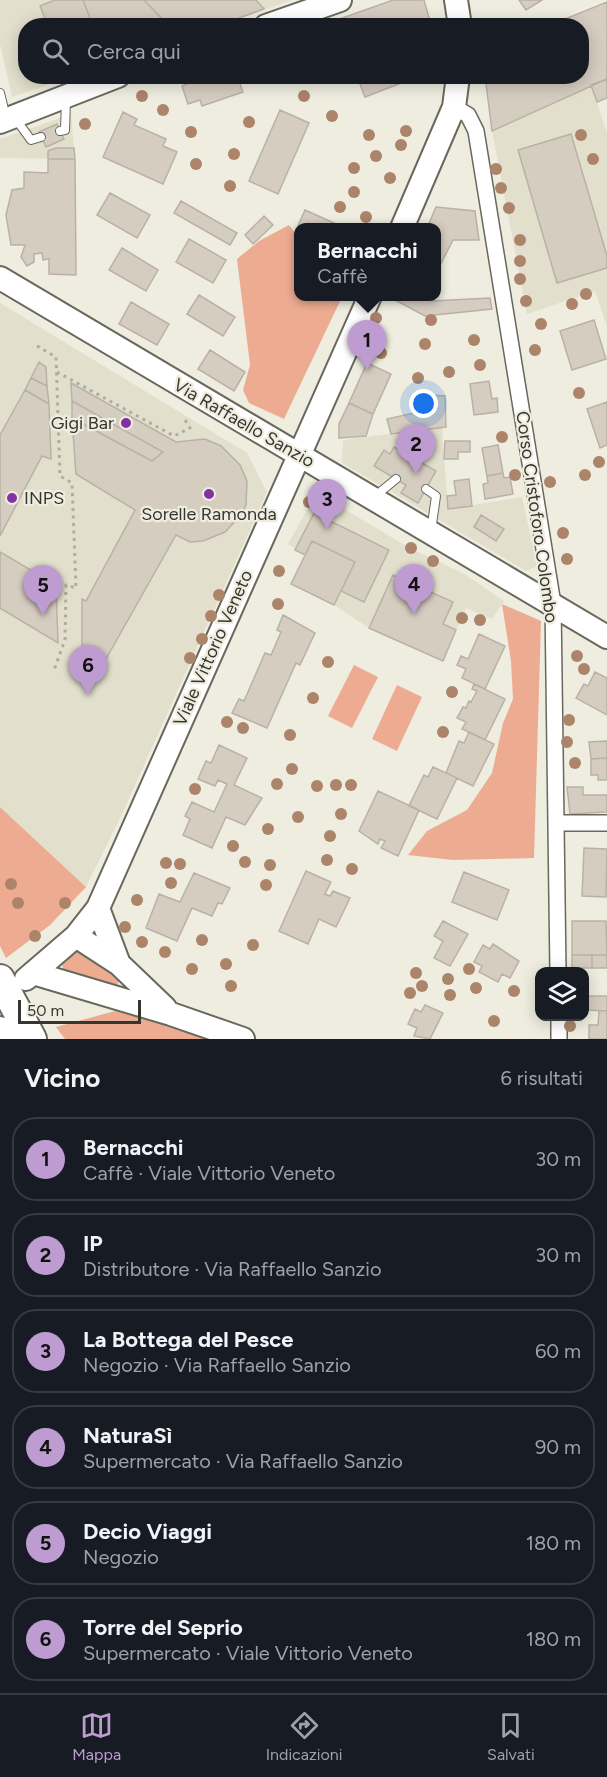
<!DOCTYPE html>
<html lang="it">
<meta charset="utf-8">
<style>
body{margin:0;font-family:Figtree,sans-serif;background:#20242c;color:#f1f3f6}
.controls{position:absolute;right:18px;bottom:18px;display:grid;overflow:hidden;border-radius:12px;box-shadow:0 3px 15px #0003}
.controls button{width:54px;height:54px;display:grid;place-items:center;padding:0;border:0;border-bottom:2px solid #363941;background:#171b24;color:#f1f3f6;font:30px sans-serif}
.scale{position:absolute;left:18px;bottom:15px;width:123px;box-sizing:border-box;padding-left:6px;border:3px solid #363631;border-top:0;font-size:16px;line-height:21px;white-space:nowrap;color:#363631;-webkit-text-stroke:4px #eeeddf;paint-order:stroke}
.you{position:absolute;left:424px;top:404px;width:21px;height:21px;margin:-15px;border:4px solid #fff;border-radius:50%;background:#1a73e8;box-shadow:0 0 0 9px #1a73e833}
.badge{display:grid;place-items:center;width:39px;height:39px;border-radius:50%;background:#be9cd1;color:#111;font-size:20px;font-weight:700}
.pin{position:absolute;translate:-50% -50px;filter:drop-shadow(0 2px 3px #0008)}
.pin::after{content:'';position:absolute;top:32px;width:21px;height:18px;background:inherit;clip-path:polygon(0 0,100% 0,50% 100%)}
.popup{position:absolute;left:294px;top:223px;width:147px;height:78px;box-sizing:border-box;display:grid;place-content:center;border-radius:12px;background:#171b24;filter:drop-shadow(0 2px 4px #0005);font-size:20px;white-space:nowrap;color:#9ea1a6}
.popup b{font-size:22px;color:#f1f3f6}
.popup::after{content:'';position:absolute;left:50%;top:100%;margin-left:-12px;border:12px solid transparent;border-top-color:#171b24}
.list{margin:0;padding:0;list-style:none}
h2{display:flex;justify-content:space-between;align-items:center;height:78px;margin:0;padding:0 24px;font-size:26px}
h2 small{font-size:20px;font-weight:400;color:#9ea1a6}
.list li{display:grid;grid-template-columns:39px 1fr auto;gap:18px;align-items:center;box-sizing:border-box;height:84px;margin:0 12px 12px;padding:0 12px;border:2px solid #363941;border-radius:24px}
.list b{display:block;font-size:22px;white-space:nowrap}
.list p{margin:0;font-size:20px;white-space:nowrap;color:#9ea1a6}
.list em{font-size:20px;font-style:normal;color:#9ea1a6}
.icon{flex:none;width:33px;height:33px;fill:none;stroke:currentColor;stroke-width:2;stroke-linecap:round;stroke-linejoin:round}
.map{position:relative;flex:none;width:607px;height:1039px;overflow:hidden}
.search{position:absolute;background:#171b24;box-shadow:0 3px 15px #0003;left:18px;right:18px;top:18px;height:66px;display:flex;align-items:center;gap:15px;box-sizing:border-box;padding:0 21px;border-radius:24px;color:#9ea1a6;font-size:22px}
.sheet{height:654px;background:#171b24}
nav{display:flex;justify-content:space-around;align-items:center;box-sizing:border-box;height:84px;border-top:2px solid #363941;background:#171b24;font-size:16px;color:#9ea1a6}
nav a{display:grid;justify-items:center;gap:3px}
nav .on{color:#be9cd1}
.map>svg:first-child{display:block}
.built{fill:#e2e0cc}
.green{fill:#edac91}
.building{fill:#d6cdc1;stroke:#bab1a6;stroke-width:1.5}
.lines{fill:none;stroke-linecap:round;stroke-linejoin:round}
.lane-casing{stroke:#69685c;stroke-width:10}
.street-casing{stroke:#69685c;stroke-width:18}
.secondary-casing{stroke:#69685c;stroke-width:26}
.highway-casing{stroke:#69685c;stroke-width:32}
.path{stroke:#aeada3;stroke-width:3;stroke-dasharray:3 4.5;stroke-linecap:butt}
.lane{stroke:#fff;stroke-width:8}
.street{stroke:#fff;stroke-width:15}
.secondary{stroke:#fff;stroke-width:22}
.highway{stroke:#fff;stroke-width:28}
.tree{fill:#ab846a}
.poi-dot{fill:#8032a3;stroke:#eeeddf;stroke-width:2}
.labels{text-anchor:middle;stroke-width:4.5;stroke-linejoin:round;paint-order:stroke}
.poi-label{font-size:18px;fill:#363631;stroke:#eeeddf;text-anchor:end}
.street-label{font-size:18px;fill:#363631;stroke:#eeeddf}
</style>
<div class="map">
<svg width="607" height="1039" viewBox="0 0 607 1039">
<rect width="100%" height="100%" fill="#eeeddf"/>
<!-- built -->
<path class="built" d="M0,0H293L217,25L26,26V76L71,77L12,97L0,44Z
M607,2V79L591,85L607,133V327L595,291L527,314L492,131L485,77L582,76V26L548,25Z
M71,114L75,159L0,158V139Z
M0,303L247,453L267,492L123,812L86,887L0,807Z
M442,427L448,509L522,497L537,566L526,571L342,463L343,440Z
M324,497L408,547L466,575L504,601L492,619L466,608L443,661L369,628L334,605L355,562L305,555L288,544L311,503Z"/>
<!-- green -->
<path class="green" d="M289,225L298,237V296L342,297L284,419L249,403L243,390L250,365L237,259L259,241Z
M502,604L541,621L534,858L453,860L408,855L427,831L467,810L492,773L503,723L513,699L511,661Z
M354,665L378,677L352,728L328,716Z
M397,685L422,697L397,751L372,739Z
M0,807L86,887L50,925L6,958L0,946Z
M77,950L90,952L119,980L115,992L66,975L62,965Z
M115,1011L153,1020L206,1039H65L56,1027Z"/>
<!-- building -->
<path class="building" d="M55,0H83L93,26H48L40,6Z
M83,0H144L169,26H93Z
M144,0H256L264,9L217,26H169Z
M393,0H424L430,21L416,26H320Z
M519,0H542L526,10Z
M607,2V79L492,131L485,76H582V26H548Z
M192,76H237L243,92L202,106L200,100L188,104L182,86L194,81Z
M379,76H419L365,97L360,84Z
M607,79V98L597,102L591,85Z
M280,110L309,123L278,194L249,181Z
M123,112L137,119L134,125L166,139L163,146L177,152L163,184L103,157Z
M57,124L64,139L46,147L39,132Z
M571,134L607,256V268L557,283L518,150Z
M56,148H74L75,159H48V151Z
M48,159H75L76,275L49,274V259L43,260L42,253L34,254V262L27,266L21,257L25,245H11L6,215L12,190L24,188V172L48,173Z
M110,193L150,215L137,238L97,215Z
M181,201L237,233L230,245L174,213Z
M436,207L475,211L479,240H453L436,273V228H427Z
M305,210L345,228H302L298,226Z
M264,216L273,225L253,244L245,235Z
M189,239L226,260L213,283L176,262Z
M122,248L158,270L146,291L109,270Z
M199,295L235,317L223,336L187,314Z
M397,296H420L431,301L490,298L492,309L425,316L395,300Z
M131,302L169,324L157,345L119,324Z
M594,320L606,359L572,370L560,331Z
M210,350L245,372L234,391L198,369Z
M39,362L46,367L47,386L31,378Z
M367,363L391,374L373,414L349,403Z
M31,378L47,386L49,404L25,390Z
M489,381L492,399L497,398L498,412L474,415L470,384Z
M71,383L176,442L205,439L221,446L240,465L247,481L246,505L240,516L225,532L203,541L190,542L176,535L102,666L82,654V599L86,601L135,510L76,474L72,418L152,461L163,452L72,401Z
M25,390L49,404L51,459L42,456L0,536V435Z
M414,394L445,396L446,427L391,434L387,419L414,413Z
M72,401L163,452L152,461L72,418Z
M607,402V445L600,448L587,409Z
M349,403L373,414L366,436L339,438V424Z
M445,441H470V452H458V459H444Z
M498,445L503,473L487,476L482,448Z
M394,447L436,471L418,503L401,493L406,485L374,466L384,450L390,454Z
M503,473L504,478L510,477L513,494L485,499L483,484L488,483L487,476Z
M469,479L472,506L448,509L447,496L456,495L454,481Z
M314,513L389,550L364,602L341,591L355,562L312,541L305,555L295,550Z
M481,515L504,529L496,541L474,527Z
M312,541L355,562L334,605L291,584Z
M0,552L56,585L58,643L0,608Z
M393,575L453,602L443,624L456,630L443,661L369,628Z
M283,615L315,633L300,665L296,663L267,728L232,713L239,699L244,701L265,653L271,655L281,632L277,630Z
M479,634L505,646L485,689L462,678L466,669L457,665L461,656L468,659Z
M595,672L607,678V715L576,698L584,684L588,686Z
M474,684L505,699L485,740L462,729L466,722L457,718L463,707L466,708L469,701L471,702L477,691L472,689Z
M469,732L494,744L473,786L446,773L459,741L464,743Z
M607,741V758L591,759L589,742Z
M219,745L247,758L234,785L262,798L245,825L226,817L212,848L183,835L190,819L185,816L192,802L214,812L227,784L218,780L215,786L198,779L206,761L211,763Z
M607,758V780H598V775H591V759Z
M433,767L457,778L437,819L409,806L424,775L428,777Z
M567,787H583V795H607V812L570,814Z
M378,791L419,810L398,856L381,848L385,841L380,839L378,844L359,831Z
M584,848L607,849L606,897L582,896Z
M306,871L331,882L325,894L330,896L333,891L350,898L336,927L319,919L308,944L279,931Z
M464,872L509,890L497,920L452,902Z
M194,873L230,888L222,904L218,903L212,916L192,908L177,941L146,928L159,894L180,902Z
M443,921L468,934L450,966L434,958L443,941L434,936Z
M572,921H606L607,955H572Z
M493,944L519,961L510,978L502,974L498,982L479,972L482,966L474,962L483,945L490,949Z
M572,955H592V968H572Z
M592,955H607V968H592Z
M585,996H607V1011L585,1010Z
M425,1005L443,1013L430,1039L414,1036L417,1028L408,1024L415,1009L421,1012Z
M599,1011H607V1039H589V1025H598Z"/>
<g class="lines">
<defs>
<path id="lane" d="M0,93L6,118
M15,118L31,140L41,137
M60,131L65,130L66,100
M426,489L436,496L431,531
M374,497L396,479"/>
<path id="street" d="M454,107L468,115L476,131L553,604L558,972
M556,823H607
M559,1017V1039"/>
<path id="secondary" d="M456,0L460,26
M266,26L340,0
M0,122L118,76
M402,228L454,107L458,76
M0,278L607,637
M98,908L119,964
M76,936L119,964L165,1008
M33,973L171,1014L243,1039
M26,979L76,936L98,908L370,296"/>
<path id="highway" d="M0,979L32,1039
M0,1031L6,1039"/>
</defs>
<!-- lane casing -->
<use href="#lane" class="lane-casing"/>
<!-- street casing -->
<use href="#street" class="street-casing"/>
<!-- secondary casing -->
<use href="#secondary" class="secondary-casing"/>
<!-- highway casing -->
<use href="#highway" class="highway-casing"/>
<!-- path -->
<path class="path" d="M37,346L56,357L60,476L72,483L76,588L66,585L65,640L54,670
M57,372L174,436L190,428L185,420"/>
<!-- lane -->
<use href="#lane" class="lane"/>
<!-- street -->
<use href="#street" class="street"/>
<!-- secondary -->
<use href="#secondary" class="secondary"/>
<!-- highway -->
<use href="#highway" class="highway"/>
</g>
<!-- trees -->
<g class="tree">
<circle cx="142" cy="96" r="6"/>
<circle cx="304" cy="96" r="6"/>
<circle cx="163" cy="110" r="6"/>
<circle cx="332" cy="116" r="6"/>
<circle cx="249" cy="122" r="6"/>
<circle cx="85" cy="124" r="6"/>
<circle cx="406" cy="131" r="6"/>
<circle cx="191" cy="132" r="6"/>
<circle cx="369" cy="135" r="6"/>
<circle cx="581" cy="135" r="6"/>
<circle cx="401" cy="145" r="6"/>
<circle cx="234" cy="154" r="6"/>
<circle cx="376" cy="156" r="6"/>
<circle cx="593" cy="159" r="6"/>
<circle cx="196" cy="164" r="6"/>
<circle cx="354" cy="168" r="6"/>
<circle cx="496" cy="169" r="6"/>
<circle cx="390" cy="178" r="6"/>
<circle cx="230" cy="186" r="6"/>
<circle cx="501" cy="188" r="6"/>
<circle cx="354" cy="192" r="6"/>
<circle cx="340" cy="207" r="6"/>
<circle cx="509" cy="208" r="6"/>
<circle cx="366" cy="217" r="6"/>
<circle cx="520" cy="240" r="6"/>
<circle cx="520" cy="261" r="6"/>
<circle cx="520" cy="279" r="6"/>
<circle cx="586" cy="294" r="6"/>
<circle cx="526" cy="301" r="6"/>
<circle cx="572" cy="304" r="6"/>
<circle cx="376" cy="318" r="6"/>
<circle cx="431" cy="320" r="6"/>
<circle cx="541" cy="324" r="6"/>
<circle cx="377" cy="337" r="6"/>
<circle cx="474" cy="340" r="6"/>
<circle cx="425" cy="344" r="6"/>
<circle cx="535" cy="350" r="6"/>
<circle cx="381" cy="353" r="6"/>
<circle cx="480" cy="365" r="6"/>
<circle cx="449" cy="372" r="6"/>
<circle cx="418" cy="378" r="6"/>
<circle cx="579" cy="393" r="6"/>
<circle cx="502" cy="437" r="6"/>
<circle cx="599" cy="462" r="6"/>
<circle cx="515" cy="475" r="6"/>
<circle cx="585" cy="475" r="6"/>
<circle cx="550" cy="482" r="6"/>
<circle cx="309" cy="502" r="6"/>
<circle cx="330" cy="509" r="6"/>
<circle cx="563" cy="533" r="6"/>
<circle cx="411" cy="548" r="6"/>
<circle cx="567" cy="559" r="6"/>
<circle cx="433" cy="561" r="6"/>
<circle cx="279" cy="571" r="6"/>
<circle cx="219" cy="595" r="6"/>
<circle cx="278" cy="604" r="6"/>
<circle cx="211" cy="616" r="6"/>
<circle cx="462" cy="618" r="6"/>
<circle cx="480" cy="620" r="6"/>
<circle cx="202" cy="639" r="6"/>
<circle cx="577" cy="656" r="6"/>
<circle cx="190" cy="658" r="6"/>
<circle cx="328" cy="662" r="6"/>
<circle cx="584" cy="669" r="6"/>
<circle cx="452" cy="692" r="6"/>
<circle cx="313" cy="698" r="6"/>
<circle cx="569" cy="720" r="6"/>
<circle cx="227" cy="722" r="6"/>
<circle cx="243" cy="728" r="6"/>
<circle cx="443" cy="732" r="6"/>
<circle cx="290" cy="735" r="6"/>
<circle cx="567" cy="742" r="6"/>
<circle cx="575" cy="763" r="6"/>
<circle cx="292" cy="769" r="6"/>
<circle cx="277" cy="784" r="6"/>
<circle cx="336" cy="785" r="6"/>
<circle cx="351" cy="785" r="6"/>
<circle cx="317" cy="786" r="6"/>
<circle cx="195" cy="789" r="6"/>
<circle cx="341" cy="814" r="6"/>
<circle cx="298" cy="817" r="6"/>
<circle cx="268" cy="829" r="6"/>
<circle cx="330" cy="836" r="6"/>
<circle cx="233" cy="846" r="6"/>
<circle cx="327" cy="860" r="6"/>
<circle cx="245" cy="862" r="6"/>
<circle cx="166" cy="863" r="6"/>
<circle cx="180" cy="864" r="6"/>
<circle cx="270" cy="865" r="6"/>
<circle cx="352" cy="869" r="6"/>
<circle cx="171" cy="883" r="6"/>
<circle cx="11" cy="884" r="6"/>
<circle cx="266" cy="885" r="6"/>
<circle cx="137" cy="900" r="6"/>
<circle cx="18" cy="903" r="6"/>
<circle cx="65" cy="903" r="6"/>
<circle cx="125" cy="927" r="6"/>
<circle cx="35" cy="936" r="6"/>
<circle cx="202" cy="940" r="6"/>
<circle cx="142" cy="942" r="6"/>
<circle cx="253" cy="945" r="6"/>
<circle cx="165" cy="952" r="6"/>
<circle cx="226" cy="964" r="6"/>
<circle cx="192" cy="969" r="6"/>
<circle cx="469" cy="969" r="6"/>
<circle cx="416" cy="973" r="6"/>
<circle cx="448" cy="979" r="6"/>
<circle cx="231" cy="986" r="6"/>
<circle cx="422" cy="986" r="6"/>
<circle cx="476" cy="988" r="6"/>
<circle cx="514" cy="991" r="6"/>
<circle cx="410" cy="993" r="6"/>
<circle cx="450" cy="995" r="6"/>
<circle cx="494" cy="1021" r="6"/>
<circle cx="570" cy="1026" r="6"/>
</g>
<!-- markers -->
<g class="poi-dot">
<circle cx="126" cy="423" r="6"/>
<circle cx="209" cy="494" r="6"/>
<circle cx="12" cy="498" r="6"/>
</g>
<g class="labels">
<!-- poi labels -->
<g class="poi-label">
<text x="114" y="429">Gigi Bar</text>
<text x="24" y="504" text-anchor="start">INPS</text>
<text x="209" y="520" text-anchor="middle">Sorelle Ramonda</text>
</g>
<!-- street labels -->
<g class="street-label">
<text transform="translate(244 423) rotate(30)" y="6">Via Raffaello Sanzio</text>
<text transform="translate(537 517) rotate(82)" y="6">Corso Cristoforo Colombo</text>
<text transform="translate(213 648) rotate(-66)" y="6">Viale Vittorio Veneto</text>
</g>
</g>
</svg>
<div class="controls">
<button><svg class="icon" aria-label="layers" viewBox="0 0 24 24"><path d="M12 4l9 5-9 5-9-5zM3 14l9 5 9-5"/></svg></button>
</div>
<div class="scale">50 m</div>
<div class="you"></div>
<div class="pin badge" style="left:367px;top:370px">1</div>
<div class="popup"><b>Bernacchi</b>Caffè</div>
<div class="pin badge" style="left:416px;top:474px">2</div>
<div class="pin badge" style="left:327px;top:529px">3</div>
<div class="pin badge" style="left:414px;top:614px">4</div>
<div class="pin badge" style="left:43px;top:615px">5</div>
<div class="pin badge" style="left:88px;top:695px">6</div>
<div class="search"><svg class="icon" aria-label="search" viewBox="0 0 24 24"><circle cx="10" cy="10" r="6"/><path d="M15 15l6 6"/></svg>Cerca qui</div>
</div>
<section class="sheet">
<h2>Vicino<small>6 risultati</small></h2>
<ul class="list">
<li><span class="badge">1</span><div><b>Bernacchi</b><p>Caffè · Viale Vittorio Veneto</p></div><em>30 m</em></li>
<li><span class="badge">2</span><div><b>IP</b><p>Distributore · Via Raffaello Sanzio</p></div><em>30 m</em></li>
<li><span class="badge">3</span><div><b>La Bottega del Pesce</b><p>Negozio · Via Raffaello Sanzio</p></div><em>60 m</em></li>
<li><span class="badge">4</span><div><b>NaturaSì</b><p>Supermercato · Via Raffaello Sanzio</p></div><em>90 m</em></li>
<li><span class="badge">5</span><div><b>Decio Viaggi</b><p>Negozio</p></div><em>180 m</em></li>
<li><span class="badge">6</span><div><b>Torre del Seprio</b><p>Supermercato · Viale Vittorio Veneto</p></div><em>180 m</em></li>
</ul>
</section>
<nav>
<a class="on"><svg class="icon" aria-label="map" viewBox="0 0 24 24"><path d="M3 6l6-2 6 2 6-2v14l-6 2-6-2-6 2zM9 4v14M15 6v14"/></svg>Mappa</a>
<a><svg class="icon" aria-label="directions" viewBox="0 0 24 24"><path d="M12 3l9 9-9 9-9-9zM9 14v-3h6M13 9l2 2-2 2"/></svg>Indicazioni</a>
<a><svg class="icon" aria-label="saved" viewBox="0 0 24 24"><path d="M7 4h10v16l-5-4-5 4z"/></svg>Salvati</a>
</nav>
